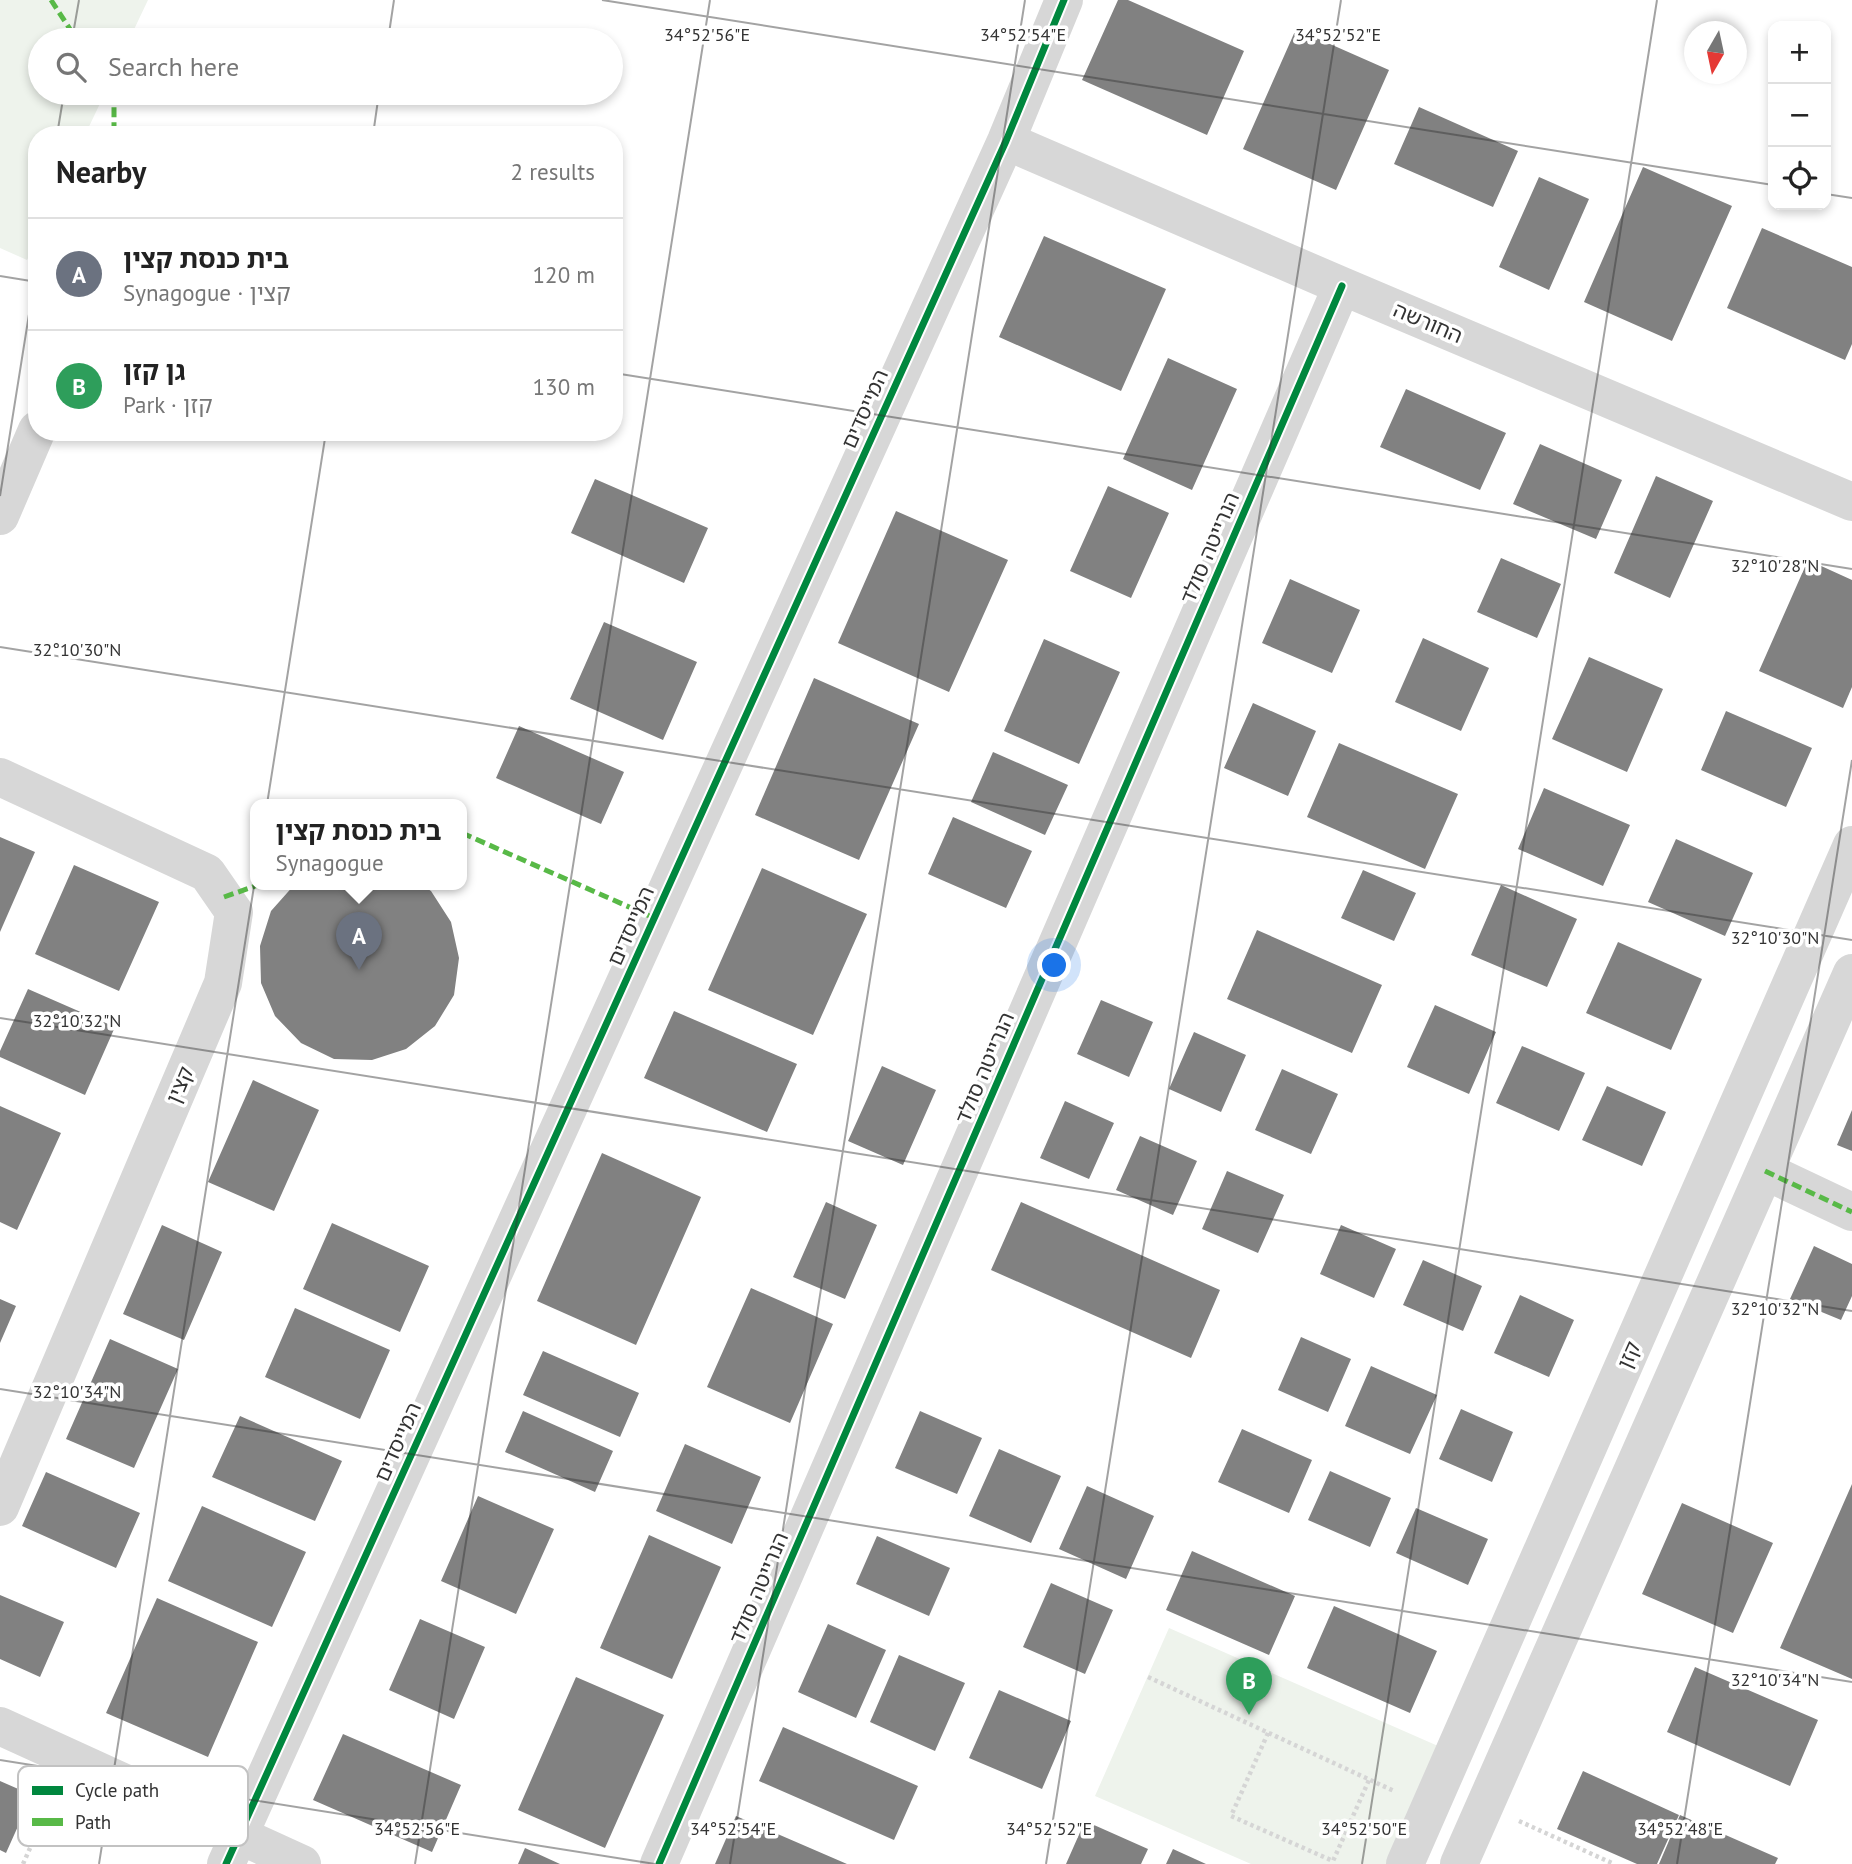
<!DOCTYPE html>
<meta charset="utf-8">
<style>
body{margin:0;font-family:"PT Sans","Noto Sans Hebrew",sans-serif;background:#f6f6f6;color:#222}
.controls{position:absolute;right:21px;top:21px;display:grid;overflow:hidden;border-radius:14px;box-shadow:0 4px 10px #0003}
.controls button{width:63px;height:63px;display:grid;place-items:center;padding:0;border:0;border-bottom:2px solid #e0e0e0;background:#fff;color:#222;font:35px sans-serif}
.compass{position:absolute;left:1684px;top:21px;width:63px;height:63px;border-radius:50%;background:#fff;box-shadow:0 4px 10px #0003;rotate:189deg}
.you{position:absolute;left:1055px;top:966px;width:24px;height:24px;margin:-18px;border:5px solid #fff;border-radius:50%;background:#1a73e8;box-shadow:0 0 0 10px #1a73e833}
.badge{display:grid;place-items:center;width:46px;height:46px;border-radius:50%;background:#2563eb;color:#fff;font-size:23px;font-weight:700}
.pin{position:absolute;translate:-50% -58px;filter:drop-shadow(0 2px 4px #0008)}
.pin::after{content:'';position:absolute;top:37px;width:24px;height:21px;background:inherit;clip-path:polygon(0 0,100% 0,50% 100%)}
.popup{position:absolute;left:250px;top:799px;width:217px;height:91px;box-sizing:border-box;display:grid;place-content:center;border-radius:14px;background:#fff;filter:drop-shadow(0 2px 5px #0005);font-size:23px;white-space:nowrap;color:#767676}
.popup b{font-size:26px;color:#222}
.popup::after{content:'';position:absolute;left:50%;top:100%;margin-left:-14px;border:14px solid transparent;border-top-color:#fff}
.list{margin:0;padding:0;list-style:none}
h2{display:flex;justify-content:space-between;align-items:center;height:91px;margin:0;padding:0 28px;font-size:30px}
h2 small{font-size:23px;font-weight:400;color:#767676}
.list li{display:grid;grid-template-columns:46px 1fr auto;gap:21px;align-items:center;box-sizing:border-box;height:112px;padding:0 28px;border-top:2px solid #e0e0e0}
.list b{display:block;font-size:26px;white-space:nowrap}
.list p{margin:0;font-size:23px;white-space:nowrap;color:#767676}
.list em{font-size:23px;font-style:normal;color:#767676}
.icon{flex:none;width:38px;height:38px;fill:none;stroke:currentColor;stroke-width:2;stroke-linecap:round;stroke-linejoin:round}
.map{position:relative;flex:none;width:1852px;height:1864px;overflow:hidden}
.search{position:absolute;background:#fff;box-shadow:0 4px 10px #0003;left:28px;top:28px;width:595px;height:77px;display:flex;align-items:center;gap:18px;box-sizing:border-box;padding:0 24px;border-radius:38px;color:#767676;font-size:26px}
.panel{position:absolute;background:#fff;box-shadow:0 4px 10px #0003;left:28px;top:126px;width:595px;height:315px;border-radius:28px}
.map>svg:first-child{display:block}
.green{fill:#eef3ec}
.building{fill:#818181}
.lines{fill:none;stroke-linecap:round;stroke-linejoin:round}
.path{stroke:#d5d5d5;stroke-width:4.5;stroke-dasharray:3.5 3.5;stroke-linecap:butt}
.minor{stroke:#d7d7d7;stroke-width:38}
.tertiary{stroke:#d7d7d7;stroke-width:38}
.quiet{stroke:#58b947;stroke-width:5;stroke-dasharray:10 5;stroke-linecap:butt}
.cycleway-casing{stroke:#fff;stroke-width:11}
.cycleway{stroke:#00873e;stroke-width:7}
.ticks{fill:none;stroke:#333;stroke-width:2;stroke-opacity:0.45}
.labels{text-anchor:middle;stroke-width:7;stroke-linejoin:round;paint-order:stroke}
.street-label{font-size:21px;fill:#333;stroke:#fff}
.key{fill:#fff;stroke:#c2c2c2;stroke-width:2}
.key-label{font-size:19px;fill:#333}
.ticks-label{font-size:18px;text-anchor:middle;fill:#333;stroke:#fff;stroke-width:7;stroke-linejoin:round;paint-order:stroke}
</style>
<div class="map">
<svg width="1852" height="1864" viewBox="0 0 1852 1864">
<rect width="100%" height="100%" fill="#fff"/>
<!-- green -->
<path class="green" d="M0,0H148L129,40H40V93H105L85,135H37V240L27,260L0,248Z
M1169,1628L1454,1753L1405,1864H1251L1095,1796Z"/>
<!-- building -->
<path class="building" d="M1118,0H1128L1244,51L1207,135L1082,80Z
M1296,29L1389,70L1336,190L1243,149Z
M1419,107L1518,151L1493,207L1394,164Z
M1643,167L1732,206L1672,341L1584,302Z
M1539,177L1589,199L1549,290L1499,267Z
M1762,228L1852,267V344L1845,360L1727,308Z
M1044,236L1166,289L1121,391L999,337Z
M1168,358L1237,389L1192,490L1123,459Z
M1406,389L1506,433L1480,490L1380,447Z
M1540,444L1622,480L1596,539L1513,504Z
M1656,476L1713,501L1670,598L1614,573Z
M595,479L708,528L684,583L571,533Z
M1108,486L1169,513L1131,598L1070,571Z
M896,511L1008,560L949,692L838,643Z
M1501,558L1561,584L1537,638L1477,612Z
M1808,560L1852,580V687L1843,708L1759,671Z
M1290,579L1360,610L1332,673L1262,643Z
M604,622L697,662L663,740L570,699Z
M1423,638L1489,668L1461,731L1395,702Z
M1044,639L1120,672L1079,764L1004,731Z
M1589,657L1663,689L1627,772L1552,739Z
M814,678L919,724L859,860L755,815Z
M1253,703L1316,731L1288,796L1224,768Z
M1726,711L1812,748L1786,807L1701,770Z
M519,726L624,772L601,824L496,778Z
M1339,743L1458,794L1425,869L1307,817Z
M993,752L1068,785L1045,835L971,802Z
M1544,788L1630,825L1603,886L1518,849Z
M953,817L1032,851L1006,908L928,874Z
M0,837L35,852L0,932Z
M1676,839L1753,873L1725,936L1648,902Z
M74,865L159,902L119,991L35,954Z
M762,868L867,914L813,1035L708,990Z
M1363,870L1416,893L1394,941L1341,918Z
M295,884H420L431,891L451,922L459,958L454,995L435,1026L406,1049L372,1060L334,1059L301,1043L275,1016L261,983L260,946L271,911Z
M1501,885L1577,919L1547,987L1471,955Z
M1257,930L1382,985L1352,1053L1227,999Z
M1618,942L1702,979L1671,1050L1586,1013Z
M28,989L115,1027L85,1095L0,1057V1051Z
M1101,1000L1153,1022L1129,1077L1077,1054Z
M1435,1005L1496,1032L1469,1094L1407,1067Z
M674,1011L797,1064L767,1132L644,1078Z
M1194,1032L1246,1055L1221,1112L1169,1089Z
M1522,1046L1585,1073L1559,1131L1496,1103Z
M882,1066L936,1090L903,1165L848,1141Z
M1282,1069L1338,1094L1311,1154L1255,1130Z
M253,1080L319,1110L274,1211L208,1182Z
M1607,1086L1666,1112L1642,1166L1582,1140Z
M1065,1101L1114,1123L1089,1179L1040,1158Z
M0,1106L61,1133L17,1230L0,1222Z
M1852,1110V1151L1837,1145Z
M1140,1136L1197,1161L1173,1215L1116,1190Z
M602,1153L701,1197L636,1345L537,1301Z
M1227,1171L1284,1195L1258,1253L1202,1229Z
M826,1202L877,1225L845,1299L793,1277Z
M1021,1202L1220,1290L1191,1358L991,1270Z
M332,1223L429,1266L400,1332L303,1289Z
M162,1225L222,1252L184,1340L123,1314Z
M1341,1225L1396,1249L1374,1298L1320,1274Z
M1814,1246L1852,1264V1296L1841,1320L1790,1299Z
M1423,1260L1482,1286L1463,1331L1403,1305Z
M751,1288L833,1324L790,1423L707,1387Z
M1520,1295L1574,1320L1549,1377L1494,1353Z
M0,1299L16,1306L0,1343Z
M295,1308L390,1350L360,1419L265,1377Z
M1301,1337L1351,1359L1328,1412L1278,1390Z
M110,1339L178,1369L134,1468L66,1439Z
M543,1351L639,1393L620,1437L523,1395Z
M1371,1366L1437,1395L1410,1454L1345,1426Z
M1461,1409L1513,1432L1492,1482L1439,1459Z
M523,1411L613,1451L595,1492L505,1452Z
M920,1411L982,1438L957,1494L895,1468Z
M240,1416L342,1461L315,1521L212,1477Z
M1242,1429L1312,1460L1289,1513L1218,1482Z
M685,1444L761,1477L732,1544L656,1511Z
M999,1449L1061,1476L1031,1543L969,1516Z
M1330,1471L1391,1498L1370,1547L1308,1520Z
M46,1472L140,1513L116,1568L22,1526Z
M1852,1484V1679L1780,1648Z
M1087,1486L1154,1516L1126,1579L1059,1549Z
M478,1496L554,1529L516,1614L441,1581Z
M1682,1503L1773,1543L1733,1633L1642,1594Z
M202,1506L306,1552L272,1627L168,1581Z
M1416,1508L1488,1539L1468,1585L1396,1553Z
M649,1535L721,1567L672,1679L600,1648Z
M877,1536L950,1568L929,1616L856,1584Z
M1192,1551L1295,1596L1269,1655L1166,1610Z
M1051,1583L1113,1610L1085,1674L1023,1647Z
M0,1595L64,1622L40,1677L0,1659Z
M157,1598L258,1642L208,1757L106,1713Z
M1334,1606L1437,1651L1410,1713L1307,1668Z
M420,1619L485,1647L454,1719L389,1690Z
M828,1624L886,1650L856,1718L798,1692Z
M899,1655L965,1683L935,1751L870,1722Z
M1695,1667L1818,1720L1790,1786L1667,1732Z
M576,1677L664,1715L605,1848L518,1810Z
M999,1690L1071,1721L1042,1789L969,1758Z
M783,1727L918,1786L894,1840L759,1781Z
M343,1734L461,1785L432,1852L313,1800Z
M1583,1771L1679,1815L1657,1864H1637L1557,1829Z
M0,1781L32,1795L6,1853L0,1850Z
M1680,1815L1778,1858L1775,1864H1659Z
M736,1816L847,1864H715Z
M1085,1821L1148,1849L1141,1864H1066Z
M525,1848L560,1864H518Z
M1173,1849L1206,1864H1166Z"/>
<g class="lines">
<!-- path -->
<path class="path" d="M1148,1677L1394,1791
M1268,1733L1231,1816L1333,1861L1369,1780
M1519,1821L1614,1864
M23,1864L54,1794"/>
<!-- minor -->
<path class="minor" d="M1006,141L1342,286L1852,502
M0,516L37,430
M0,777L207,873L234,912L223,983L0,1507
M1765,1171L1852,1212
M0,1726L302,1864
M226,1864L1006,141L1064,0
M659,1864L1342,286"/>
<!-- tertiary -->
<path class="tertiary" d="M1405,1864L1852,845
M1459,1864L1852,973"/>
<!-- quiet -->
<path class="quiet" d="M51,0L77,40
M111,93L114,98V135
M462,833L654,918
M224,897L261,884
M1765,1171L1852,1212"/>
<defs>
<path id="cycleway" d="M226,1864L1006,141L1064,0
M659,1864L1342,286"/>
</defs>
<!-- cycleway casing -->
<use href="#cycleway" class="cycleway-casing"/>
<!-- cycleway -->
<use href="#cycleway" class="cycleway"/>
</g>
<!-- ticks -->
<path class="ticks" d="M602,0L1773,185M72,40L79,0M388,40L394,0M57,135L64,93M373,135L379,93M1826,194L1852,198M0,276L37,282M614,373L1852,569M0,496L37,264M0,647L1852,940M0,1018L1852,1311M0,1389L1852,1682M0,1760L655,1864M99,1864L326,432M415,1864L710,0M730,1864L1025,0M1046,1864L1341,0M1362,1864L1657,0M1677,1864L1852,760"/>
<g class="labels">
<!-- street labels -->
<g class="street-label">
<text transform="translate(1428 323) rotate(23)" y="7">החורשה</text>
<text transform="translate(865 409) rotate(-66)" y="7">המייסדים</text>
<text transform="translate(1210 548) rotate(-67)" y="7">הנרייטה סולד</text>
<text transform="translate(631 926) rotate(-66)" y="7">המייסדים</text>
<text transform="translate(985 1068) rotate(-67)" y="7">הנרייטה סולד</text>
<text transform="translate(180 1085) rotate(-67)" y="7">קצין</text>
<text transform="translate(1629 1355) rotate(-66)" y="7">קזן</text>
<text transform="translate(398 1442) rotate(-66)" y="7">המייסדים</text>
<text transform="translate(759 1588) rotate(-67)" y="7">הנרייטה סולד</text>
</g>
</g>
<!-- legend -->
<rect x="18" y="1766" width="230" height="80" rx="10" class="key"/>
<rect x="32" y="1786" width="31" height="9" fill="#00873e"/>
<rect x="32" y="1818" width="31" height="8" fill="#58b947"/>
<g class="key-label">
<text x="75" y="1797">Cycle path</text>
<text x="75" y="1829">Path</text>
</g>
<g class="ticks-label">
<text x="707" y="41">34°52'56"E</text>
<text x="1023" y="41">34°52'54"E</text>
<text x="1338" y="41">34°52'52"E</text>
<text x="1775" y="572">32°10'28"N</text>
<text x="77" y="656">32°10'30"N</text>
<text x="1775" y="944">32°10'30"N</text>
<text x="77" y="1027">32°10'32"N</text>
<text x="1775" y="1315">32°10'32"N</text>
<text x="77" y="1398">32°10'34"N</text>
<text x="1775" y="1686">32°10'34"N</text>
<text x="417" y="1835">34°52'56"E</text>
<text x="733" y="1835">34°52'54"E</text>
<text x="1049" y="1835">34°52'52"E</text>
<text x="1364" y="1835">34°52'50"E</text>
<text x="1680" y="1835">34°52'48"E</text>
</g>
</svg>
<div class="controls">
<button>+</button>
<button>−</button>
<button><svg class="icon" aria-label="locate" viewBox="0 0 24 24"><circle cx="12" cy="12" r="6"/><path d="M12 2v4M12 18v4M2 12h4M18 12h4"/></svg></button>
</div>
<svg class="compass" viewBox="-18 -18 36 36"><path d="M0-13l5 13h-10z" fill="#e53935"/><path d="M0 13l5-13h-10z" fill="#767676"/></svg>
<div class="you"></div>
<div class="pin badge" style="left:359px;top:970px;background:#6b7280">A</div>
<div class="popup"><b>בית כנסת קצין</b>Synagogue</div>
<div class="pin badge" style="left:1249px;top:1715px;background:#2e9e5b">B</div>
<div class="search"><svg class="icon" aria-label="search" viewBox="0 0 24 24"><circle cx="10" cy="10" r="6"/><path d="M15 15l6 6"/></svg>Search here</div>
<section class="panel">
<h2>Nearby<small>2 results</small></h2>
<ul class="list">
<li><span class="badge" style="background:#6b7280">A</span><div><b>בית כנסת קצין</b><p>Synagogue · קצין</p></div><em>120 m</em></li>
<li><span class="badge" style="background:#2e9e5b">B</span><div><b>גן קזן</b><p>Park · קזן</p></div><em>130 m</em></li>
</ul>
</section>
</div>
